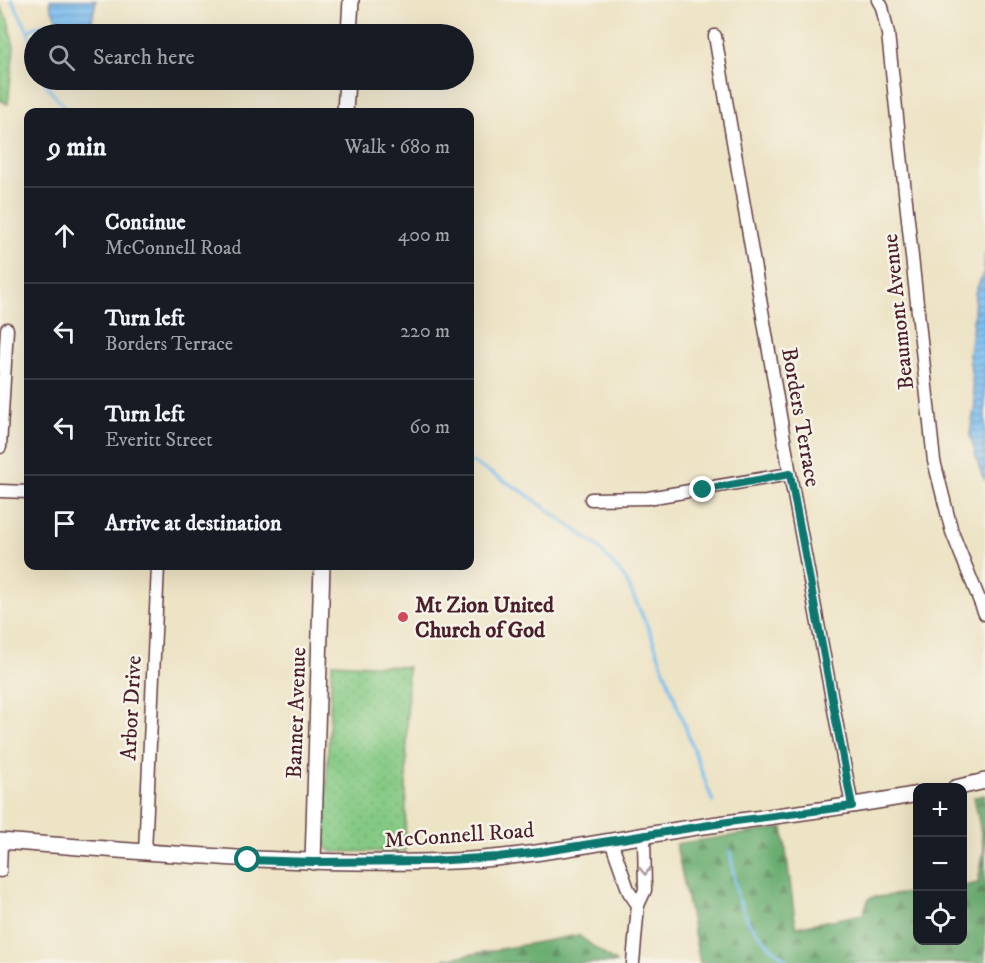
<!DOCTYPE html>
<meta charset="utf-8">
<style>
body{margin:0;font-family:"IM FELL DW Pica",serif;background:#20242c;color:#f1f3f6}
.controls{position:absolute;right:18px;bottom:18px;display:grid;overflow:hidden;border-radius:12px;box-shadow:0 6px 24px #0002}
.controls button{width:54px;height:54px;display:grid;place-items:center;padding:0;border:0;border-bottom:2px solid #363941;background:#171b24;color:#f1f3f6;font:30px sans-serif}
.stop{position:absolute;width:18px;height:18px;margin:-14px;border:4px solid #0f766e;border-radius:50%;background:#fff}
.stop.end{background:#0f766e;border-color:#fff;box-shadow:0 2px 6px #0008}
.list{margin:0;padding:0;list-style:none}
h2{display:flex;justify-content:space-between;align-items:center;height:78px;margin:0;padding:0 24px;font-size:26px}
h2 small{font-size:20px;font-weight:400;color:#9ea1a6}
.list li{display:grid;grid-template-columns:39px 1fr auto;gap:18px;align-items:center;box-sizing:border-box;height:96px;padding:0 24px;border-top:2px solid #363941}
.list b{display:block;font-size:22px;white-space:nowrap}
.list p{margin:0;font-size:20px;white-space:nowrap;color:#9ea1a6}
.list em{font-size:20px;font-style:normal;color:#9ea1a6}
.icon{flex:none;width:33px;height:33px;fill:none;stroke:currentColor;stroke-width:2;stroke-linecap:round;stroke-linejoin:round}
.map{position:relative;flex:none;width:985px;height:963px;overflow:hidden}
.search{position:absolute;background:#171b24;box-shadow:0 6px 24px #0002;left:24px;top:24px;width:450px;height:66px;display:flex;align-items:center;gap:15px;box-sizing:border-box;padding:0 21px;border-radius:33px;color:#9ea1a6;font-size:22px}
.panel{position:absolute;background:#171b24;box-shadow:0 6px 24px #0002;left:24px;top:108px;width:450px;height:462px;border-radius:12px}
.map>svg:first-child{display:block}
.grass{fill:url(#grass-dots);stroke:#677457;stroke-width:1.5}
.forest{fill:url(#forest-firs);stroke:#5a664e;stroke-width:1.5}
.water{fill:url(#water-rules);stroke:#626e8e;stroke-width:1.5}
.lines{fill:none;stroke-linecap:round;stroke-linejoin:round}
.stream{stroke:#7abef0;stroke-width:3}
.minor-casing{stroke:#623c42;stroke-width:15}
.tertiary-casing{stroke:#623c42;stroke-width:18}
.minor{stroke:#fff;stroke-width:12}
.tertiary{stroke:#fff;stroke-width:15}
.oneway{stroke:#ae9aa0}
.route{stroke:#0f766e;stroke-width:8}
.poi-dot{fill:#d1495b;stroke:#f7f3e8;stroke-width:2}
.labels{text-anchor:middle;stroke-width:5;stroke-linejoin:round;paint-order:stroke}
.street-label{font-size:22px;fill:#4a1f2b;stroke:#f7f3e8}
.poi-label{font-size:22px;font-weight:bold;fill:#4a1f2b;stroke:#f7f3e8;text-anchor:start}
</style>
<div class="map">
<svg width="985" height="963" viewBox="0 0 985 963">
<defs>
<pattern id="grass-dots" width="8" height="8" patternUnits="userSpaceOnUse" patternTransform="scale(1.5)"><rect width="8" height="8" fill="#84c983"/><path d="M2 2h.1M6 6h.1" fill="none" stroke="#74ac71" stroke-width="1.8" stroke-linecap="round"/></pattern>
<pattern id="forest-firs" width="22" height="20" patternUnits="userSpaceOnUse" patternTransform="scale(1.5)"><rect width="22" height="20" fill="#6bad71"/><path d="M5 1l3.5 6h-7zM16 11l3.5 6h-7z" fill="#5a8c5d"/></pattern>
<pattern id="water-rules" width="6" height="5" patternUnits="userSpaceOnUse" patternTransform="scale(1.5)"><rect width="6" height="5" fill="#7abef0"/><path d="M0 2.5h6" fill="none" stroke="#669ac3"/></pattern>
</defs>
<rect width="100%" height="100%" fill="#f7f3e8"/>
<filter id="ink" filterUnits="userSpaceOnUse"><feTurbulence type="fractalNoise" baseFrequency=".0167" numOctaves="2"/><feDisplacementMap in="SourceGraphic" scale="12" xChannelSelector="R" yChannelSelector="G"/><feConvolveMatrix kernelMatrix="1 2 1 2 8 2 1 2 1" color-interpolation-filters="sRGB"/></filter>
<filter id="wash" filterUnits="userSpaceOnUse"><feTurbulence type="fractalNoise" baseFrequency=".008" numOctaves="4" result="noise"/><feDisplacementMap in="SourceGraphic" scale="24" xChannelSelector="R" yChannelSelector="G"/><feGaussianBlur stdDeviation="1.35" result="paint"/><feColorMatrix in="noise" values="0 0 0 0 0 0 0 0 0 0 0 0 0 0 0 0 0 1.4 0 .05"/><feComposite in="paint" operator="in"/></filter>
<g filter="url(#wash)">
<rect width="100%" height="100%" fill="#ede3c5"/>
<!-- grass -->
<path class="grass" d="M0,6L8,20L14,47L8,104L0,100Z
M332,663L408,667L405,851L332,852L327,848L324,844Z"/>
<!-- forest -->
<path class="forest" d="M985,795V963H700L676,844L783,828L796,927L863,914L869,898L917,892L918,940H962L963,886L978,883L984,849L974,797Z
M578,935L616,963H443L445,959Z"/>
<!-- water -->
<path class="water" d="M50,0H96L90,30L86,34H65L51,8Z
M985,252V480L981,473L970,435L975,404L969,354L974,316L975,293L984,272Z"/>
<g class="lines">
<!-- stream -->
<path class="stream" d="M12,0L28,31L34,55
M28,31C34,28 40,25 47,24C54,22 56,24 62,20
M44,80L50,90L69,112
M470,461L522,491L595,544L625,578L650,632L713,802
M730,850L737,895L749,923L771,947L790,963"/>
</g>
</g>
<g filter="url(#ink)">
<g class="lines">
<defs>
<path id="minor" d="M878,0L882,7L888,34L934,461L952,532L985,614
M715,36L790,474L852,806
M0,447L7,329
M0,491L28,492
M591,499L648,498L790,474
M611,841L629,892L638,905
M145,852L158,566
M0,871L1,842
M633,963L638,905L645,890L644,835"/>
<path id="tertiary" d="M349,34L351,0
M345,112L347,80
M955,788L985,781
M0,841C151,852 302,867 454,861C531,857 607,841 684,829C761,817 840,809 918,794
M313,862L322,566"/>
</defs>
<!-- minor casing -->
<use href="#minor" class="minor-casing"/>
<!-- tertiary casing -->
<use href="#tertiary" class="tertiary-casing"/>
<!-- minor -->
<use href="#minor" class="minor"/>
<!-- tertiary -->
<use href="#tertiary" class="tertiary"/>
</g>
<!-- one-way arrows -->
<defs><path id="oneway-chevron" d="M-2-3.5L2.5 0L-2 3.5" fill="none" stroke-width="1.6" stroke-linecap="round" stroke-linejoin="round" transform="scale(1.5)"/></defs>
<use class="oneway" href="#oneway-chevron" transform="translate(645 871) rotate(89)"/>
</g>
<g class="lines" filter="url(#ink)">
<!-- route -->
<path class="route" d="M248,860L313,862L432,861L498,857L540,852L728,822L852,806L790,474L703,490"/>
</g>
<!-- markers -->
<circle class="poi-dot" cx="403" cy="617" r="6"/>
<g class="labels">
<!-- street labels -->
<g class="street-label">
<text transform="translate(897 312) rotate(-96)" y="8">Beaumont Avenue</text>
<text transform="translate(802 417) rotate(80)" y="8">Borders Terrace</text>
<text transform="translate(130 708) rotate(-87)" y="8">Arbor Drive</text>
<text transform="translate(295 713) rotate(-88)" y="8">Banner Avenue</text>
<text transform="translate(459 834) rotate(-4)" y="8">McConnell Road</text>
</g>
<!-- poi labels -->
<g class="poi-label">
<text x="415" y="612">Mt Zion United<tspan x="415" dy="25">Church of God</tspan></text>
</g>
</g>
</svg>
<div class="controls">
<button>+</button>
<button>−</button>
<button><svg class="icon" aria-label="locate" viewBox="0 0 24 24"><circle cx="12" cy="12" r="6"/><path d="M12 2v4M12 18v4M2 12h4M18 12h4"/></svg></button>
</div>
<div class="stop" style="left:248px;top:860px"></div>
<div class="stop end" style="left:703px;top:490px"></div>
<div class="search"><svg class="icon" aria-label="search" viewBox="0 0 24 24"><circle cx="10" cy="10" r="6"/><path d="M15 15l6 6"/></svg>Search here</div>
<section class="panel">
<h2>9 min<small>Walk · 680 m</small></h2>
<ul class="list">
<li><svg class="icon" aria-label="ahead" viewBox="0 0 24 24"><path d="M12 20V5M6 11l6-6 6 6"/></svg><div><b>Continue</b><p>McConnell Road</p></div><em>400 m</em></li>
<li><svg class="icon" aria-label="left" viewBox="0 0 24 24"><path d="M17 20v-9H6M10 6l-5 5 5 5"/></svg><div><b>Turn left</b><p>Borders Terrace</p></div><em>220 m</em></li>
<li><svg class="icon" aria-label="left" viewBox="0 0 24 24"><path d="M17 20v-9H6M10 6l-5 5 5 5"/></svg><div><b>Turn left</b><p>Everitt Street</p></div><em>60 m</em></li>
<li><svg class="icon" aria-label="arrive" viewBox="0 0 24 24"><path d="M6 21V4h12l-3 4 3 4H6"/></svg><div><b>Arrive at destination</b></div></li>
</ul>
</section>
</div>
